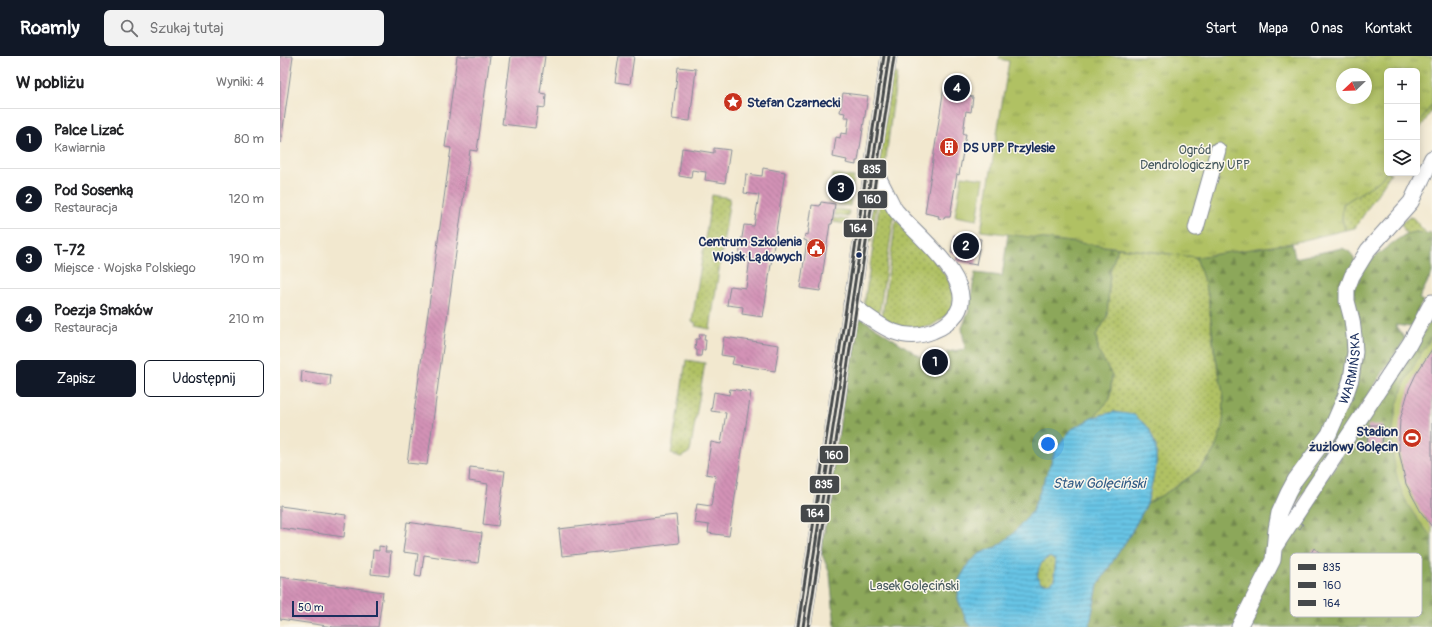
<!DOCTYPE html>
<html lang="pl">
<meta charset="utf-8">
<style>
body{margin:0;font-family:Pangolin,sans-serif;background:#f2f2f2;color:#202124}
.controls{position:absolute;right:12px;top:12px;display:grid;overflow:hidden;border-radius:6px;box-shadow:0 2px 10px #0003}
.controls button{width:36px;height:36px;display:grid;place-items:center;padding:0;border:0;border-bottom:1px solid #e0e0e0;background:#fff;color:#202124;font:20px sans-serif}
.compass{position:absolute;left:1056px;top:12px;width:36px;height:36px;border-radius:50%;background:#fff;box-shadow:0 2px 10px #0003;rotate:247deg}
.scale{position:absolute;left:12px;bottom:10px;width:86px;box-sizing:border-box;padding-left:4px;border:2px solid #1b2f5e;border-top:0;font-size:11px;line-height:14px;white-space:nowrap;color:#1b2f5e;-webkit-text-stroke:3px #fbf7ec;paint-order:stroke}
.you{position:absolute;left:768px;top:388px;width:14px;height:14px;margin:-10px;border:3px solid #fff;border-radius:50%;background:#1a73e8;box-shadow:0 0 0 6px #1a73e833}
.badge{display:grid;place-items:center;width:26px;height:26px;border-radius:50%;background:#111827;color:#fff;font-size:13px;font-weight:700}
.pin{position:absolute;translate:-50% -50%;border:2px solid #fff;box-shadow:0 1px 4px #0006}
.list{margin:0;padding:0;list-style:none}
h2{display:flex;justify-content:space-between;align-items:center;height:52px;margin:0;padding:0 16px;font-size:17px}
h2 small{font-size:13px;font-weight:400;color:#757577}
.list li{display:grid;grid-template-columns:26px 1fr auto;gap:12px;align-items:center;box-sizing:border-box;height:60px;padding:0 16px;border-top:1px solid #e0e0e0}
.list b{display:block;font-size:15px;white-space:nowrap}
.list p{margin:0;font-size:13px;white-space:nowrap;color:#757577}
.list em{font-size:13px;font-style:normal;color:#757577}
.actions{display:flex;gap:8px;padding:12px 16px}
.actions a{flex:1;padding:9px 0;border:1px solid #111827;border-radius:6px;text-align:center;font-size:14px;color:#111827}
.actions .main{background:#111827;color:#fff}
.icon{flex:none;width:22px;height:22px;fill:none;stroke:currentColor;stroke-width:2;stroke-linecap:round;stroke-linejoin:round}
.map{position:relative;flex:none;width:1152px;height:571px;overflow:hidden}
header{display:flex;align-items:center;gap:24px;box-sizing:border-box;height:56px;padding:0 20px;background:#111827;color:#fff}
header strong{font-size:19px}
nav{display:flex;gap:22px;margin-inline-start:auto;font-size:14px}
.search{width:280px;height:36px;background:#f2f2f2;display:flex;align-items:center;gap:10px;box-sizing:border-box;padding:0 14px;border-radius:6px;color:#757577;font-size:15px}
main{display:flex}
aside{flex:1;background:#fff}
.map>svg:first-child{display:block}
.grass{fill:url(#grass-dots);stroke:#667861}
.forest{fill:url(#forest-firs);stroke:#546b5c}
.park{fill:url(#park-tufts);stroke:#667861;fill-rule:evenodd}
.pitch{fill:#b0c164;stroke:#667861}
.water{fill:url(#water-rules);stroke:#417aa2;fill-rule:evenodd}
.building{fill:url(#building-back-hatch)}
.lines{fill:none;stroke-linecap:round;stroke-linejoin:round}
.minor-casing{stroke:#868c96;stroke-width:17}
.minor{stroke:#fff;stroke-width:15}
.bus-1-casing{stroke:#fbf7ec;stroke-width:6}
.bus-2-casing{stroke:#fbf7ec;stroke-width:6}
.bus-3-casing{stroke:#fbf7ec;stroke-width:6}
.bus-1{stroke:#45484a;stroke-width:3}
.bus-2{stroke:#45484a;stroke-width:3}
.bus-3{stroke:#45484a;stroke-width:3}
.bus-dot{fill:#1b2f5e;stroke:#fbf7ec;stroke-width:1.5}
.labels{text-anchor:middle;stroke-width:3;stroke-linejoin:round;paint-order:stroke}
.poi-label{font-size:13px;font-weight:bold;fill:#1b2f5e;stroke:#fbf7ec;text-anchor:start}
.park-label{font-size:13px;fill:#485b60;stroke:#fbf7ec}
.street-label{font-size:13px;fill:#1b2f5e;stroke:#fbf7ec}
.water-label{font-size:14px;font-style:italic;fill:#325c86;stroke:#fbf7ec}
.key{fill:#fbf7ec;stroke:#b8bbc1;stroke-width:1}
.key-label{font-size:11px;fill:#1b2f5e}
.line-badge{stroke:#fbf7ec;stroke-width:1.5}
.badge-label{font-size:11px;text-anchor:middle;font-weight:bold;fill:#fff}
</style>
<header>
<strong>Roamly</strong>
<div class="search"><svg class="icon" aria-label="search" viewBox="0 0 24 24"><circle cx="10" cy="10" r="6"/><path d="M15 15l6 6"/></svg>Szukaj tutaj</div>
<nav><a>Start</a><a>Mapa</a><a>O nas</a><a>Kontakt</a></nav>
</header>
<main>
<aside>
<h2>W pobliżu<small>Wyniki: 4</small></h2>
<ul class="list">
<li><span class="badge">1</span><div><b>Palce Lizać</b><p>Kawiarnia</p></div><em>80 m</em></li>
<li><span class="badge">2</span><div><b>Pod Sosenką</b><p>Restauracja</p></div><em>120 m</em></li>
<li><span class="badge">3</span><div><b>T-72</b><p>Miejsce · Wojska Polskiego</p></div><em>190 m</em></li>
<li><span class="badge">4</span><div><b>Poezja Smaków</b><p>Restauracja</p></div><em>210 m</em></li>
</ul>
<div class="actions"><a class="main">Zapisz</a><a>Udostępnij</a></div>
</aside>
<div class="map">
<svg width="1152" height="571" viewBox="0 0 1152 571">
<defs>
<pattern id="grass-dots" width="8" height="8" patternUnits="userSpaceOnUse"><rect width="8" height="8" fill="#b0c164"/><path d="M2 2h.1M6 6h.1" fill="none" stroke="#8e9d56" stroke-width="1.8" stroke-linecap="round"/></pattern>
<pattern id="forest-firs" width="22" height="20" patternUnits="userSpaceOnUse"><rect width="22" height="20" fill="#8ca75a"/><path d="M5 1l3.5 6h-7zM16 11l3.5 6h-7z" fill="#72884e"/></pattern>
<pattern id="park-tufts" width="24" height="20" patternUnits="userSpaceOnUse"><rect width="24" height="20" fill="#b0c164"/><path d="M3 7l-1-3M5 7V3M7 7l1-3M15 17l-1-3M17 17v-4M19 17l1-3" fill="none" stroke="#8e9d56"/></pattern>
<pattern id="water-rules" width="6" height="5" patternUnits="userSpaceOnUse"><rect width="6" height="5" fill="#67c4e5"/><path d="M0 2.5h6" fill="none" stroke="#54a0bd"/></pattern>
<pattern id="building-back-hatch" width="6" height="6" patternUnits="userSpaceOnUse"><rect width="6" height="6" fill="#d392b6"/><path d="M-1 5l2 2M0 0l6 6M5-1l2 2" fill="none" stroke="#aa7897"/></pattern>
</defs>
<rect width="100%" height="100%" fill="#fbf7ec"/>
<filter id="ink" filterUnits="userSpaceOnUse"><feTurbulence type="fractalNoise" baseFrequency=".025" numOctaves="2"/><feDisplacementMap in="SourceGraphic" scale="8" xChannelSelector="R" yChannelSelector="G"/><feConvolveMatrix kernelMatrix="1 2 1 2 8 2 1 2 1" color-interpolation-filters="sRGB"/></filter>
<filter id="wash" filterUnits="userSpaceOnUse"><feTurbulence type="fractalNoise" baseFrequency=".012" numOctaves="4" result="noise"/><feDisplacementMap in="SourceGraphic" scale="16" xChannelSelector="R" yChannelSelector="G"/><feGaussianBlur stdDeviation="0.9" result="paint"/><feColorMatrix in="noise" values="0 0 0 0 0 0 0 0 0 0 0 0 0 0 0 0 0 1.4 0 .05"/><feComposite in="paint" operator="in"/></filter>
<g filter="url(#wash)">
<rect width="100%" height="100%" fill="#f2e8cf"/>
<!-- grass -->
<path class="grass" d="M617,17L605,110L602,111L599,108L612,18Z
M1152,48V54L1137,77V71Z
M1107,116L1111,117L1075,172L1065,174L1062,163L1063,148L1099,125Z
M553,118L574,121L570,150L549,147Z
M597,135H599L591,185H587L593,144Z
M601,138L614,160L599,260L584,249Z
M432,139L450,142L430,273L415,270L416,267L412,266Z
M555,153L569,155L568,161L554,159Z
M1130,161L1133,162L1147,178L1136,176L1126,178L1121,167L1128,162Z
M554,162L568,164L567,168L553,166Z
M616,163L655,205L670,226L674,241L672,253L666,260L651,270L625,274L602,261Z
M838,192L916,201C920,213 926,226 928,239C931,257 931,276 934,294C937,310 942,326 944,342C949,401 912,422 867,448L876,409V391L869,372L834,356L814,361L830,343L832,319L819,297L816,280L827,261L830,215Z
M406,304L425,307L410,396L401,401L391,398Z
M770,501L775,504C777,510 773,516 775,523C771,529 766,528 760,526L757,521C759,511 760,505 770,501Z"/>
<!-- forest -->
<path class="forest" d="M1136,176L1147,178L1150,176L1152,179V217L1139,243L1143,245L1136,258L1137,259L1131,271L1115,269L1125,283L999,474L1000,464L1074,325L1070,242L1082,211L1111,188L1126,178Z
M728,178L838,192L830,215L827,261L816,280L819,297L832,319L830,343L814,361L792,373L777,391L752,456L731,480L716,491L701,497L689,507L679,524L678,543L687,566L691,571H555L550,518L541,496L576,259L646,304L648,317L669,314L667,296L685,293L682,272L689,254L695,217L722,220Z
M1012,187L1015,202L1062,192C1070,195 1073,198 1075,206L1071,295L1057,351L1013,423L992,496L956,571H809L818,529L834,503L848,482L867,448L889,435L915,417L924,409L935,393L943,370L944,342L934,292L928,238L916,201Z
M1152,263V281L1131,315L1122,334L1115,359L1113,384V400L1120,431L1129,450L1136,461L1152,481V571H963L999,496L1016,470L1020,473L1018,466Z"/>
<!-- park -->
<path class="park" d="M720,0H1152V48L1137,71V15H1107V116L1099,125L1063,148L1062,163L1065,174L1012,187L916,201L701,175L729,5L719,3ZM1062,18H1086V42H1062Z"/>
<!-- pitch -->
<path class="pitch" d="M682,120L704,123L697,164L675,160Z
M1152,281V481C1144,471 1135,461 1128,449C1106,408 1108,356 1131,315C1137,303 1145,292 1152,281Z"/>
<!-- water -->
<path class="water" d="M834,356L854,359L869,372L876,391V409L867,448L848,482L834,503L818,529L809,571H691L687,566L678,543L679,524L689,507L701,497L716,491L731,480L752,456L777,391L792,373L814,361ZM770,501L775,504C777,511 773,515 775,523C771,529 766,528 760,526L757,521C759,511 760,505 770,501Z"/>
<g id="blocks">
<!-- building -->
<path class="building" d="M0,0H13L1,87H0Z
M177,0H210L197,95L190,94L147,409L127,407L171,92L165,91Z
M231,0H265L260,37L266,38L265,52L258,51L255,72L222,68Z
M339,0H354L350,28L335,26Z
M398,11L416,13L410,65L392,63Z
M664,31L689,35V40L693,41L691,56L686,55L683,78H686L679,119L677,118L670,161H665L664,163L658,162L659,160L645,157Z
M563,37L588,40L578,105H576V109L566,107L567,104L553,101L556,81L560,82L561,77L567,78L569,61H564L565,57L560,56Z
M402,92L434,97V92L450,94L445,127L425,124L426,116L412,114L411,122L399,120Z
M483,112L505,116L483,261L462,258L463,251L447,249L450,230L466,232L470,202L459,200L464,169L474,170L479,139L464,137L466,118L482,120Z
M541,146L555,148L552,168H550L540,235L520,232L527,185L524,184L525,178L528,179L532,149L540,150Z
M674,179L701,183L696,209L676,205L677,198L671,197Z
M420,278H425L424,284H426L425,294H422L421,300H417V294L415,293L416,283H419Z
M444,281L499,289L495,315L452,308L454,301L441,299Z
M1152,293V471L1141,456L1126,428L1119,396V380L1120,364L1129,333L1136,318Z
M659,302L661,315L648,317L646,304Z
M22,315L51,319L50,330L21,326Z
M450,333L471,336L449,480L428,477L429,469L414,467L417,448L431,450L436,420L426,418L431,386L441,388L446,357L431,355L434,336L449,339Z
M1088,369H1103L1102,392L1087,391Z
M190,411L225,415L218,470L203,468L208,428L189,425Z
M0,450L66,459L64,481L0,472Z
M396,459L399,487L282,500L279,473Z
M127,466L202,477L198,507L144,499L141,521L135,520L138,498L123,496Z
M1018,466L1023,468L1020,473L1016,470Z
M99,490L106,491L105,496H111L109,520L91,518L93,494L99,495Z
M1034,492L1048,503L1041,515L1025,507Z
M0,521L103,536L98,571H54L0,563Z"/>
</g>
</g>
<g filter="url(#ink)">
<use href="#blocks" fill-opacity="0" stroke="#868c96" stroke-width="1"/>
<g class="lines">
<defs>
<g id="minor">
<path d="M916,172L938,94"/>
<path d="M571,248C597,267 620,289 653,275C664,271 670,266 677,257C698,225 635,178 617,156C613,152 611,145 608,140C603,130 598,120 592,110"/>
<path d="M996,489L1130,287L1152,246"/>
<path d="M523,571L609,0"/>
<path id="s1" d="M959,571L993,504L996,473L999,457L1008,437L1015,424L1049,378L1065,341L1071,323L1075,296L1074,280L1072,264L1067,245V233L1072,220L1088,194L1131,146L1152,102"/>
</g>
</defs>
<!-- minor casing -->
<use href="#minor" class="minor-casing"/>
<!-- minor -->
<use href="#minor" class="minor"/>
<defs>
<path id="bus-1" d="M523,571L609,0"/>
<path id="bus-2" d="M528,571L614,1"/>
<path id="bus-3" d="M518,570L604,0"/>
</defs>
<!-- bus-1 casing -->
<use href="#bus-1" class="bus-1-casing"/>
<!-- bus-2 casing -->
<use href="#bus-2" class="bus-2-casing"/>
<!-- bus-3 casing -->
<use href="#bus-3" class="bus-3-casing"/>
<!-- bus-1 -->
<use href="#bus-1" class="bus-1"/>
<!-- bus-2 -->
<use href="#bus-2" class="bus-2"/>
<!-- bus-3 -->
<use href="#bus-3" class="bus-3"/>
</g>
</g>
<!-- icons -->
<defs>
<symbol id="sight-disc" viewBox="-11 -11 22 22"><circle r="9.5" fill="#c8321e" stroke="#fbf7ec"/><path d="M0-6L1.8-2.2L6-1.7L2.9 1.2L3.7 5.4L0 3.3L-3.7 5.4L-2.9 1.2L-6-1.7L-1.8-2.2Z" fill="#fff"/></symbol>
<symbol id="building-disc" viewBox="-11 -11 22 22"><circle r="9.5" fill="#c8321e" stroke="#fbf7ec"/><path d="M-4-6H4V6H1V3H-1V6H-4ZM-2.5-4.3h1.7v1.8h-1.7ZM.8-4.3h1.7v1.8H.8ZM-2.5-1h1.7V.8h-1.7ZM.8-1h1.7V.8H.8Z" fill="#fff"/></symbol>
<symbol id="civic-disc" viewBox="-11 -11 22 22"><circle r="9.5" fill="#c8321e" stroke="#fbf7ec"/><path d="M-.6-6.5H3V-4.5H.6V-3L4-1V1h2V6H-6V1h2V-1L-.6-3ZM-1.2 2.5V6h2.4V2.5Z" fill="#fff"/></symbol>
<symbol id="stadium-disc" viewBox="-11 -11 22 22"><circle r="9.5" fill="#c8321e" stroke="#fbf7ec"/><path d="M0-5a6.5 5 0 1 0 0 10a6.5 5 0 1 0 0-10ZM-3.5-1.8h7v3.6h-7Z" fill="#fff"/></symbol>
</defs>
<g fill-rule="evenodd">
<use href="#sight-disc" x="442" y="35" width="22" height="22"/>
<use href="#building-disc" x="658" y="80" width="22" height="22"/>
<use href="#civic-disc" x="525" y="181" width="22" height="22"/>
<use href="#stadium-disc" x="1121" y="371" width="22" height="22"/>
</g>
<!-- markers -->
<circle class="bus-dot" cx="579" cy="199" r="3.5"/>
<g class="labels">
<!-- poi labels -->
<g class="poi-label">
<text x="467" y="51">Stefan Czarnecki</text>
<text x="683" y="96">DS UPP Przylesie</text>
<text x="522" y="190" text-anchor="end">Centrum Szkolenia<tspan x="522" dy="15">Wojsk Lądowych</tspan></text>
<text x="1118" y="380" text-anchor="end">Stadion<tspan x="1118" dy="15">żużlowy Golęcin</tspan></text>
</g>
<!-- park labels -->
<g class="park-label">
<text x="915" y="98">Ogród<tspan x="915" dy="15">Dendrologiczny UPP</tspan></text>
<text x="634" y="534">Lasek Golęciński</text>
</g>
<!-- street labels -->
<g class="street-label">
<text dy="5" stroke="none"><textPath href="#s1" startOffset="286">WARMIŃSKA</textPath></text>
</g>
<!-- water labels -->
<g class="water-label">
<text x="819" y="432">Staw Golęciński</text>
</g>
</g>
<!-- legend -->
<rect x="1010" y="497" width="132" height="64" rx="6" class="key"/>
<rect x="1018" y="508" width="18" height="6" fill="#45484a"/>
<rect x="1018" y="526" width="18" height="6" fill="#45484a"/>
<rect x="1018" y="544" width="18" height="6" fill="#45484a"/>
<g class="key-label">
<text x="1043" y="515">835</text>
<text x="1043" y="533">160</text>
<text x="1043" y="551">164</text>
</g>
<g class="line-badge">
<rect x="577" y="103" width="30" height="20" rx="4" fill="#45484a"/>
<rect x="577" y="134" width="31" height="19" rx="4" fill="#45484a"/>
<rect x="563" y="163" width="30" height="19" rx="4" fill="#45484a"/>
<rect x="539" y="389" width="30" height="19" rx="4" fill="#45484a"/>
<rect x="529" y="419" width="31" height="19" rx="4" fill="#45484a"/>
<rect x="520" y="448" width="30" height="19" rx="4" fill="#45484a"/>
</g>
<g class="badge-label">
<text x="592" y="117">835</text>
<text x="592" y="147">160</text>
<text x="578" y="176">164</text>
<text x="554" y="403">160</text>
<text x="544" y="432">835</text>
<text x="535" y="461">164</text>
</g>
</svg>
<div class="controls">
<button>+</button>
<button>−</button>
<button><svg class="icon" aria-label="layers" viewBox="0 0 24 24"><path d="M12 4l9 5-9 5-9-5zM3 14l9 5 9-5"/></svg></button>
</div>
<svg class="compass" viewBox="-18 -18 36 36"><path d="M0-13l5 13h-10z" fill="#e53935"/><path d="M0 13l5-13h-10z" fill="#757577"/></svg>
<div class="scale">50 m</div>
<div class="you"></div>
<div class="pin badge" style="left:655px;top:306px">1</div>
<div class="pin badge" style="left:686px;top:190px">2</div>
<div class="pin badge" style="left:561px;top:132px">3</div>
<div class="pin badge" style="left:677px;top:32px">4</div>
</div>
</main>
